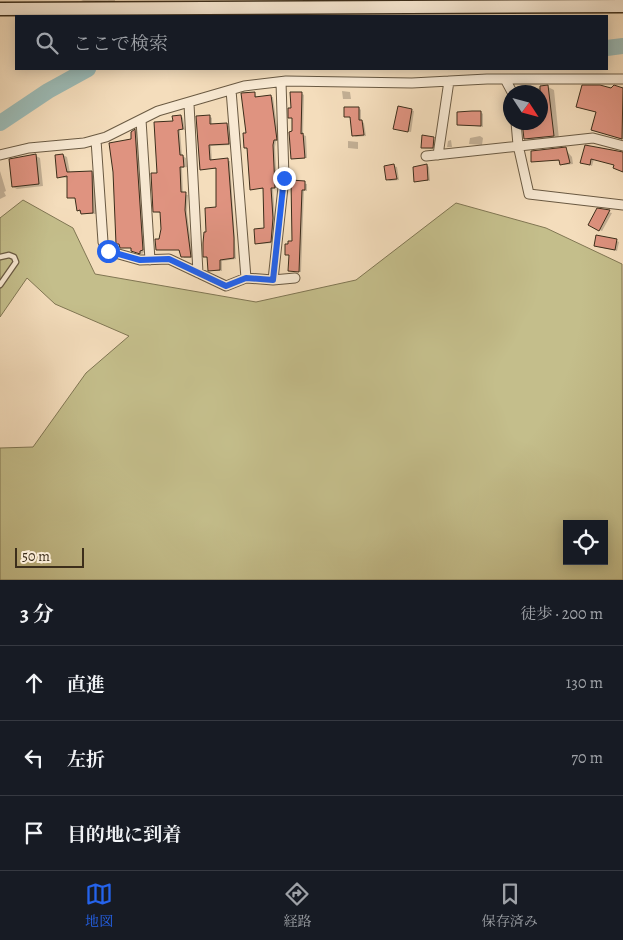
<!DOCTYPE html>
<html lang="ja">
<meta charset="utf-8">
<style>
body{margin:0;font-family:Alegreya,"Noto Serif JP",serif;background:#242831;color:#f1f3f6}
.controls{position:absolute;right:15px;bottom:15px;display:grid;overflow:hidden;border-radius:0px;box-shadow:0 2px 12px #0003}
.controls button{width:45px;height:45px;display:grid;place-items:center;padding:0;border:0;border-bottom:1px solid #363941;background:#171b24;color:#f1f3f6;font:25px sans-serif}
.compass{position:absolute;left:503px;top:85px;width:45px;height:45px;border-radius:50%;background:#171b24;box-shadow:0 2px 12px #0003;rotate:126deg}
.scale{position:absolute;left:15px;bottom:12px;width:69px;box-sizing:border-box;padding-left:5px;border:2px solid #3c2e1b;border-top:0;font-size:14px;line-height:18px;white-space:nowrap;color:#3c2e1b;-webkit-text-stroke:4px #f8e9d3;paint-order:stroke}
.stop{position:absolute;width:15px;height:15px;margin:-11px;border:4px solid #2563eb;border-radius:50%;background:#fff}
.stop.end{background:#2563eb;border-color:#fff;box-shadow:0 1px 5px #0008}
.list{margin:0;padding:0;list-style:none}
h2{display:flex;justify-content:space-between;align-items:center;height:65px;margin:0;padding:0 20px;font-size:21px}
h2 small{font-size:16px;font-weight:400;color:#9ea1a6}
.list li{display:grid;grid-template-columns:32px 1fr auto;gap:15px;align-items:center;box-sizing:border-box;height:75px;padding:0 20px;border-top:1px solid #363941}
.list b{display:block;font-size:19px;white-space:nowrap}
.list em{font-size:16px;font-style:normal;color:#9ea1a6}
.icon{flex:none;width:28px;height:28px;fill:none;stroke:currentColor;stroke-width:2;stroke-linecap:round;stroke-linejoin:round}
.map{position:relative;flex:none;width:623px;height:580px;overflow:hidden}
.search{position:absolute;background:#171b24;box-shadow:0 2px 12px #0003;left:15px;right:15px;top:15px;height:55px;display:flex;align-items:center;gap:12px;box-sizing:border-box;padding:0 18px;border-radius:0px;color:#9ea1a6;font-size:19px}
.sheet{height:290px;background:#171b24}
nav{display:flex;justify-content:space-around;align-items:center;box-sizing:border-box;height:70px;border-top:1px solid #363941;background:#171b24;font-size:14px;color:#9ea1a6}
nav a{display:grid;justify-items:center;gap:2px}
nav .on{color:#2563eb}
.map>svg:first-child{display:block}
.green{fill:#c4be8b;stroke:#807653;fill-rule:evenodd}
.shadow{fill:#0003}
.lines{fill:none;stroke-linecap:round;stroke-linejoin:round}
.river{stroke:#9cbbb6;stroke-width:16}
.building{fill:#df9380;stroke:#3c2e1b}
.lane-casing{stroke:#6a5a43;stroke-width:7}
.street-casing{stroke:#6a5a43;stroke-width:11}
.secondary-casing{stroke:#3c2e1b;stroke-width:15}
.lane{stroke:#f8e9d3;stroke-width:4.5}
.street{stroke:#f8e9d3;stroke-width:9}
.secondary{stroke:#f8e9d3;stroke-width:12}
.route{stroke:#2563eb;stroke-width:6}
</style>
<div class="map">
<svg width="623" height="580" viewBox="0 0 623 580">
<rect width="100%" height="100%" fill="#f4ddbc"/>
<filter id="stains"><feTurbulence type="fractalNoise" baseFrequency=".004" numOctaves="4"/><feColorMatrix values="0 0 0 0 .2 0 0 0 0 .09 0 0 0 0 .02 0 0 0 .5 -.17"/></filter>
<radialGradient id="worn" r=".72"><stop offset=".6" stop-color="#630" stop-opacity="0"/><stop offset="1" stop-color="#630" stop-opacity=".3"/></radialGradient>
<!-- green -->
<path class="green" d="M23,200L73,228L95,274L256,302L356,280L456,203L546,228L622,264L623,580H0V448L33,447L86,373L129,336L55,304L27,278L0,317V218ZM567,524H604V561H567Z"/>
<!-- shadow -->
<path class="shadow" d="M81,0H115V2H85Z
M319,0H383L321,1Z
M548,87L554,90L559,139L531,142L525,138L540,122V92H526L525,89Z
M623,87V140L593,130L598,113L577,106Z
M342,91L350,92L351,99H343Z
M255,93L257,98L273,97L279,141H276L275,147L277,188H273L275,220L273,243L259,244L256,243L265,229L264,189H252L247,149L245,147Z
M301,93L304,95L303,135L306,136L307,158L295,159L293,158V119L290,117L292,94Z
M359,108L361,110V121L364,123L366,136L356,137L353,135L351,118L345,116Z
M399,108L414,111L411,132L394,128Z
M481,112L483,114V127L458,124Z
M181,116L183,118L185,130H180L182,156L186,158L187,167L182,168L183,194L188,195L187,212L193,258H184L180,250L157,249L156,240L161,238V213L154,212L158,174L174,122Z
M209,116L212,118V125L230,126L231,145L211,146L212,161H230L236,259L222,261V271L209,270L207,258L205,257L207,233L217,208L218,169H201Z
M135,131L138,132L145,251L142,254L132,248L121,247L132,132Z
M480,136L483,138L482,145L469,144L470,138Z
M423,137L436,140L435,149L422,148Z
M451,140L452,147H447L448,141Z
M348,141L358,142V149L348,148Z
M586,147L623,153V171L616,165L594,159L592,166L584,163Z
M565,149L572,157L573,164L564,165L561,161H533Z
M63,155L67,157L70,173L92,172L95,174L96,214H82L78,210L77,199L69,197L68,178L58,177Z
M36,156L40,158L43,186L17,189L13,187Z
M427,165L429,167L430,181H415Z
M394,166L397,167L399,180L390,181L388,180Z
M0,171L6,191L4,192L6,196L0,199Z
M293,181L307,184V191H304L301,272L289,270L290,256L286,254L293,242Z
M598,210L612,213L602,231L590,225Z
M617,241L619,242L617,251L598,247Z"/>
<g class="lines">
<!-- river -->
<path class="river" d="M607,48L623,46
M0,123L48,91L88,69"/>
</g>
<!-- building -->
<path class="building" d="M548,85L554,136L524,139L522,122H540V86Z
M582,85H600L611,88L614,85L623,88L622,139L591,130L596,112L576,107Z
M255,92V97L271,95L277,140H274L273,145L275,188H271L273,218L271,242L255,244L254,229L264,228L263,188L250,190L247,148H244L243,133H246L241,93Z
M290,92H302L301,134L303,133L305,158L291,159L289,132L292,131V118H288V108H291Z
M398,106L412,109L408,132L393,129Z
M344,107H359V120H362L364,135L352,136L350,117H344Z
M472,111H481V126L457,125V112Z
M181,115L183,129L178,130L180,155H183L184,167H180L181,192H186L185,210L191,257H181L179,250H156L155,239H159L161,229L160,212H153L151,173H157L154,122L173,121L172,116Z
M210,115V124L227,123L229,144L209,145L210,160L228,158L234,238V258L220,260V270L208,271L207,257H203V243L204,232H206L205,208L216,207V168L200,170L196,116Z
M135,129L143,250L140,251V254L131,251V248H120L119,244H116L113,172L109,143L131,139V132Z
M422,135L434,137L433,148H421Z
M585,145L623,152V172L613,168L614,165L591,159L590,165L580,163Z
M566,147L570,163L560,165L559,160L531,162V151Z
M36,154L39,184L12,187L9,159Z
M63,154L67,172L92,171L93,213L81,214L80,210L77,211L75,198H67V176L57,178L55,155Z
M394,164L397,179L386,180L384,166Z
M427,164L428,180L414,182L413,167Z
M291,180L305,181V190H302L299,272L288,271L289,255H285V244H288V241H292Z
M597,208L610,210L599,231L588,225Z
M596,235L617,239L615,250L594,246Z"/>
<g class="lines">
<defs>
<path id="lane" d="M0,257L9,255L14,257L16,262L0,285"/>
<path id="street" d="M505,79L512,92
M231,90L246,278
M189,104L198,273
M141,120L150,260
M516,122L518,145L529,194L623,205
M96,140L103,242L108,251L140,260L169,259L226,286L246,278L273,280L295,278
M0,155L29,148L84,143L106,137L158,111L244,86L286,81L412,83L487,79H623
M438,155L449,81
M426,156L593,138L623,146
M273,280L284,178L281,82"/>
<path id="secondary" d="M0,9L623,6"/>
</defs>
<!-- lane casing -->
<use href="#lane" class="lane-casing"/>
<!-- street casing -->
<use href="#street" class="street-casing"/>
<!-- secondary casing -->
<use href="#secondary" class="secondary-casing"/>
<!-- lane -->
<use href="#lane" class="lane"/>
<!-- street -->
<use href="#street" class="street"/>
<!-- secondary -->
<use href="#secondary" class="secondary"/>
</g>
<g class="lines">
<!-- route -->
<path class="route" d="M108,251L140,260L169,259L226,286L246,278L273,280L284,178"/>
</g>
<rect width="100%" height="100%" filter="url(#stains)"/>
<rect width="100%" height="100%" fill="url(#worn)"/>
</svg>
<div class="controls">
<button><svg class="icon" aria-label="locate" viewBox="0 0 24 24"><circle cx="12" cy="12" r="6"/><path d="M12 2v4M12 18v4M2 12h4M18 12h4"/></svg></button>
</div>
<svg class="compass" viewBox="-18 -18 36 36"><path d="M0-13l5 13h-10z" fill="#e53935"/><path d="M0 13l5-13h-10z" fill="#9ea1a6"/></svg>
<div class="scale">50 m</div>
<div class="stop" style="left:108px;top:251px"></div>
<div class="stop end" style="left:284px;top:178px"></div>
<div class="search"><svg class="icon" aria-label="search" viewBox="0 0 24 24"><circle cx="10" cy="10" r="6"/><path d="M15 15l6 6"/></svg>ここで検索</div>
</div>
<section class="sheet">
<h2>3 分<small>徒歩 · 200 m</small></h2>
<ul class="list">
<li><svg class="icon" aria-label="ahead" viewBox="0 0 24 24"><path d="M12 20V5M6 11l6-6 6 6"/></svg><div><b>直進</b></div><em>130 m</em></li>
<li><svg class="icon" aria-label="left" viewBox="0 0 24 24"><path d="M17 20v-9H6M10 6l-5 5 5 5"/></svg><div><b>左折</b></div><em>70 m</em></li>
<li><svg class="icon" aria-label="arrive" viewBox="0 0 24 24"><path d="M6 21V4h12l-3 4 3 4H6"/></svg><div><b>目的地に到着</b></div></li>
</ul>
</section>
<nav>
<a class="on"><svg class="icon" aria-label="map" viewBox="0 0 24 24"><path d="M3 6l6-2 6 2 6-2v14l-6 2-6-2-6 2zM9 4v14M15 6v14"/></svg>地図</a>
<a><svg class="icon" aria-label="directions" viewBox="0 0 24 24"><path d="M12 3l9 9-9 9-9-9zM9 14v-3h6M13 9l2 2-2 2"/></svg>経路</a>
<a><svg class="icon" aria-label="saved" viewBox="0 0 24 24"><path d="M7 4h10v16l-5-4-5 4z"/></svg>保存済み</a>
</nav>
